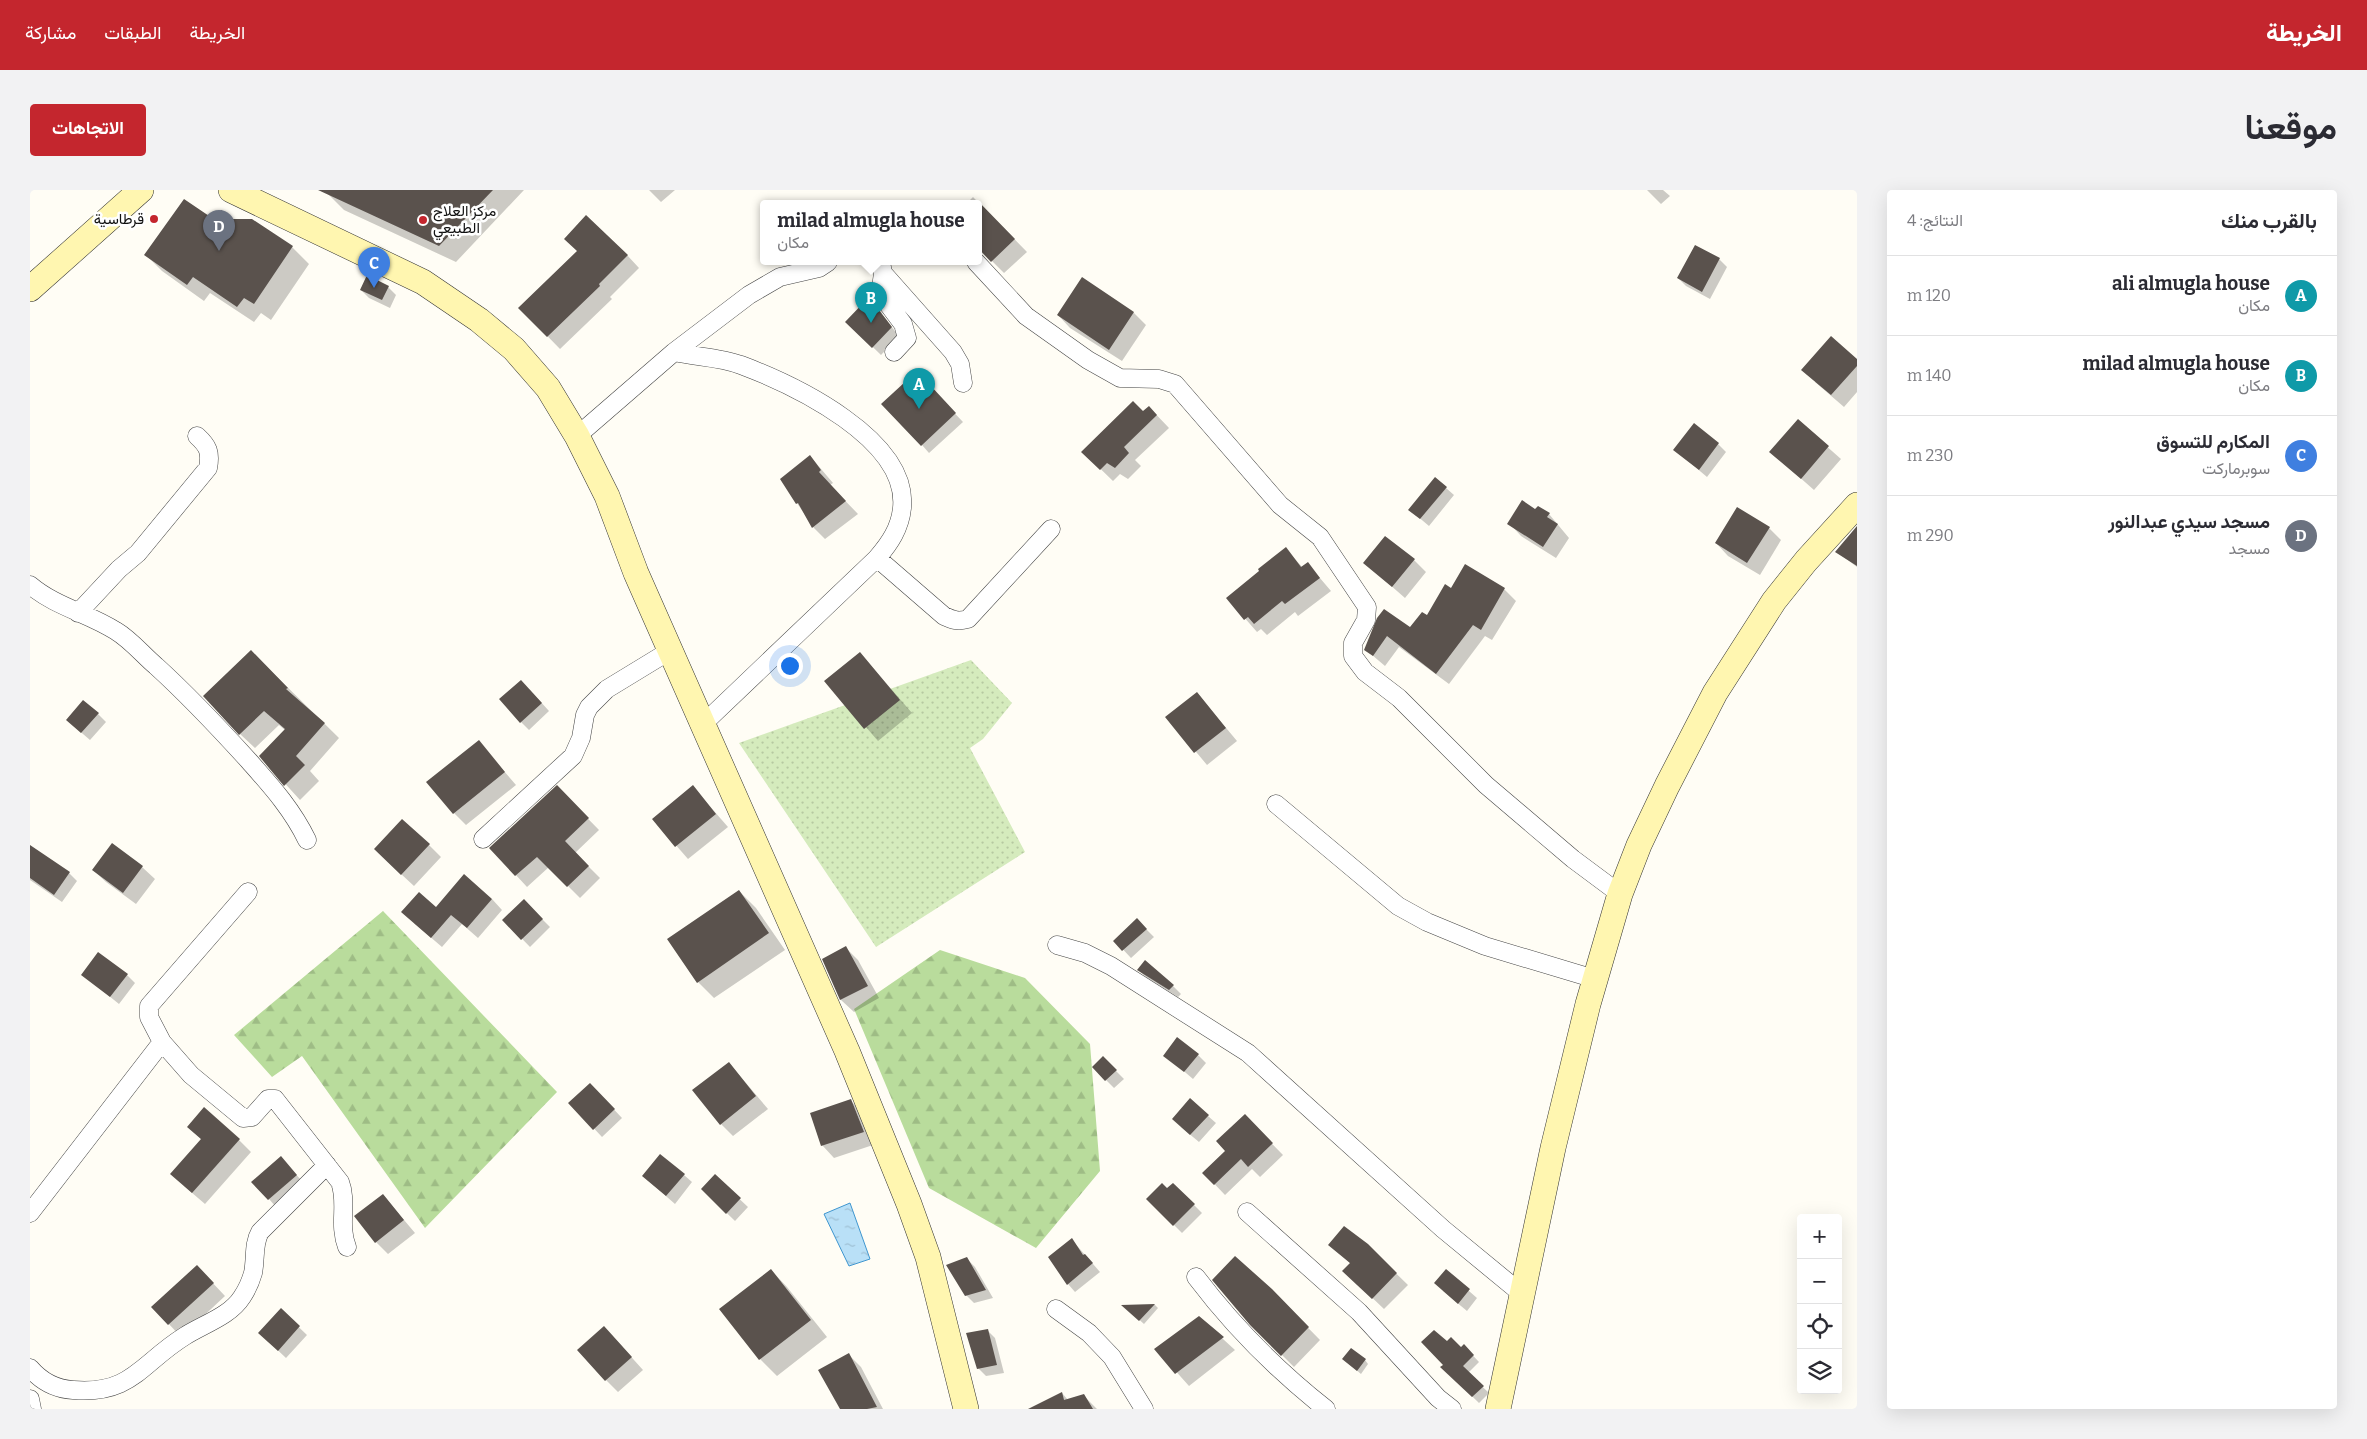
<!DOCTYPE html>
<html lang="ar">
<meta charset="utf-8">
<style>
body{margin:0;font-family:Bitter,Vazirmatn,serif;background:#f2f2f3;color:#2b2b33;direction:rtl}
.controls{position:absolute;right:15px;bottom:15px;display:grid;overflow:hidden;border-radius:5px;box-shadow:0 5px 20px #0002}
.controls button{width:45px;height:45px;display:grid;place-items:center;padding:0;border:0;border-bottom:1px solid #e1e1e2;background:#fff;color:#2b2b33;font:25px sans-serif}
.you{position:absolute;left:759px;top:475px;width:18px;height:18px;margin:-12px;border:4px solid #fff;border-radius:50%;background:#1a73e8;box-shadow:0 0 0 8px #1a73e833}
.badge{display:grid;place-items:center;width:32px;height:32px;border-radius:50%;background:#c4262e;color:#fff;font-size:16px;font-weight:700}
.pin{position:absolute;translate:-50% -41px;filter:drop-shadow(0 1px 2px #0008)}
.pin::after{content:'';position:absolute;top:26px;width:18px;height:15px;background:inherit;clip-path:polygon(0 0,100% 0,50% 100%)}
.popup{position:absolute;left:730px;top:10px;width:222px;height:65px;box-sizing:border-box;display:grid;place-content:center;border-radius:5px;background:#fff;filter:drop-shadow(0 1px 4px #0005);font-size:16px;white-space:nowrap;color:#7c7c81}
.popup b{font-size:19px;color:#2b2b33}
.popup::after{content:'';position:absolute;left:50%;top:100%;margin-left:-10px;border:10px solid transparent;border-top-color:#fff}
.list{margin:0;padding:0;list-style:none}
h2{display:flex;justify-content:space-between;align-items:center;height:65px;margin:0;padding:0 20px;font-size:21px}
h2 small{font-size:16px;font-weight:400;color:#7c7c81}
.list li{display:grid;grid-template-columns:32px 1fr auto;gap:15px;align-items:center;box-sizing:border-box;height:80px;padding:0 20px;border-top:1px solid #e1e1e2}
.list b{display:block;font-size:19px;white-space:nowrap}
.list p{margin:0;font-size:16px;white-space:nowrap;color:#7c7c81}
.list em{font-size:16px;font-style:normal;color:#7c7c81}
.icon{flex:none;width:28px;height:28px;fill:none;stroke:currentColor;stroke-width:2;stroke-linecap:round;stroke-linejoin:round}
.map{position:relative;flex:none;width:1827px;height:1219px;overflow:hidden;direction:ltr;border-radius:5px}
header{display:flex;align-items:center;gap:30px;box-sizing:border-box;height:70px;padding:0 25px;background:#c4262e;color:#fff}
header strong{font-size:24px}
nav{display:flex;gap:28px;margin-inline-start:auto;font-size:18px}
.intro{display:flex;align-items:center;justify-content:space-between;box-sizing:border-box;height:120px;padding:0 30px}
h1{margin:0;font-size:35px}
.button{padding:12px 22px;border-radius:5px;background:#c4262e;color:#fff;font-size:18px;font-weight:700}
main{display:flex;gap:30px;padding:0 30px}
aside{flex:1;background:#fff;border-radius:5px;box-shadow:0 5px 20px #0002}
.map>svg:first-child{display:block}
.grass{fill:url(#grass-dots)}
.forest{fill:url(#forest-firs)}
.water{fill:url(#water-ripples);stroke:#3f96cf}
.shadow{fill:#0003}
.building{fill:#5a524d}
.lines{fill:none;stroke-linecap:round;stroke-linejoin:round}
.street-casing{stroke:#444;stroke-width:19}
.secondary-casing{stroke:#333;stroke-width:26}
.street{stroke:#fff;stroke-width:18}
.secondary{stroke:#fff6b0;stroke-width:25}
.poi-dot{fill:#c4262e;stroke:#fff;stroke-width:2}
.labels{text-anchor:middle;stroke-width:5;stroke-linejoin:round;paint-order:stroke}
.poi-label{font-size:15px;fill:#111;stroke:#fff;text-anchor:start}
</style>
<header>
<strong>الخريطة</strong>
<nav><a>الخريطة</a><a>الطبقات</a><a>مشاركة</a></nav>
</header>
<div class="intro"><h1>موقعنا</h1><a class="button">الاتجاهات</a></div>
<main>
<aside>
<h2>بالقرب منك<small>النتائج: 4</small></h2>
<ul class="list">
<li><span class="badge" style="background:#0f9aa8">A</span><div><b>ali almugla house</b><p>مكان</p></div><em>120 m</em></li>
<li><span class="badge" style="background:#0f9aa8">B</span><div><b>milad almugla house</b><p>مكان</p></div><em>140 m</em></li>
<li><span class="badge" style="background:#3f7fe0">C</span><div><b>المكارم للتسوق</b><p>سوبرماركت</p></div><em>230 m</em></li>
<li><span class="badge" style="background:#6b7280">D</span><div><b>مسجد سيدي عبدالنور</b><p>مسجد</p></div><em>290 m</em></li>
</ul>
</aside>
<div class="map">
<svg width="1827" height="1219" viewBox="0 0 1827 1219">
<defs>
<pattern id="grass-dots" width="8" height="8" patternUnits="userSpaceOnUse" patternTransform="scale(1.25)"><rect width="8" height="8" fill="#d5ebbd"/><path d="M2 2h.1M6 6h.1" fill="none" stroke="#b6c8a1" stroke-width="1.8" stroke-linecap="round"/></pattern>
<pattern id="forest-firs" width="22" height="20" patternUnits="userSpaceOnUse" patternTransform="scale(1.25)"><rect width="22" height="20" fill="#b9dc9c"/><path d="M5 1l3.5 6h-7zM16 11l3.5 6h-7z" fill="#9ebc85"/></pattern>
<pattern id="water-ripples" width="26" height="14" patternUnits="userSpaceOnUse" patternTransform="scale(1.25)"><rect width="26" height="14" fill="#b9e0f7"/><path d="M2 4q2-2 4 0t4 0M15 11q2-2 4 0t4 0" fill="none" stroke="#9ebfd3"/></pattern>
</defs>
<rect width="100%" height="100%" fill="#fffdf5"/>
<!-- grass -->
<path class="grass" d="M941,470L982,513L953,549L940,558L995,662L846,757L709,553Z"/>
<!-- forest -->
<path class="forest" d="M353,721L527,902L395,1038L272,866L242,887L204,845Z
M910,760L995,788L1060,854L1070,981L1006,1058L899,998L824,819Z"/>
<!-- water -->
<path class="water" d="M820,1013L840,1069L819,1076L794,1024Z"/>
<!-- shadow -->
<path class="shadow" d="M298,0H494L426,72L314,20L297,3Z
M619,0H645L631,12Z
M1617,0H1633L1640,6L1631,14Z
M943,7L997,62L974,83L948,57V14H936Z
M203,30H222L262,57L279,74L241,130L231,123L224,132L180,103L174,111L132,81L116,65L185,31Z
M1666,57L1689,69L1697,77L1680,109L1656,96L1648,88Z
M597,65L609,78L580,107L582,109L530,159L490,118Z
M1053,89L1104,123L1116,135L1092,171L1040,138L1028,125Z
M358,97L366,105L360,118L339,108L331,100Z
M839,109L869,146L851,165L817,132Z
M1827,170V202L1814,217L1785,192Z
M894,191L933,232L899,263L892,255Z
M1119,217L1139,238L1105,270L1111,276L1098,289L1090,284L1083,291L1053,262Z
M1768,231L1811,269L1784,300L1741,262Z
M1688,254L1696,262L1677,287L1645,260Z
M780,266L803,293L800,295L828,324L795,349L783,337L767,313Z
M1416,298L1424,305L1399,336L1380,320Z
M1506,321L1519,324L1539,348L1526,368L1491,346L1479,333Z
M1739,338L1751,350L1730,385L1698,366L1686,353Z
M1827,338V377L1807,362Z
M1256,359L1273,378L1278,374L1301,401L1268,426L1265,422L1237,445L1231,439L1227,442L1198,409Z
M1384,370L1396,382L1375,408L1335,373Z
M1435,376L1474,399L1486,411L1462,450L1455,446L1419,494L1369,457L1355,476L1335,459L1348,429L1380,439L1397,427L1421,399Z
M830,463L882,523L848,551L796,491Z
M236,476L309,548L280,581L289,591L270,610L230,566L256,541L249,535L225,558L210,544Z
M499,499L519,521L499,540L491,532Z
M1167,503L1207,551L1177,575L1137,527Z
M68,524L76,532L60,550L46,538Z
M448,551L486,595L436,635L424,623Z
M527,597L569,640L545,663L570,688L550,708L519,677L497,697L461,658Z
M663,597L698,637L658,669L623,629Z
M82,655L112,677L125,689L106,714L76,692L63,680Z
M399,655L411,667L384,696L357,671Z
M0,657L39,683L47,691L32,712L0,690Z
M709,701L726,718L755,760L684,808L668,792Z
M462,709L472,720L448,748L432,734L412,757L384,733L406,719Z
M494,711L520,737L500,757L474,730Z
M1115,738L1124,747L1101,768L1085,751Z
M816,758L828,770L849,808L824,822L811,810L794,770Z
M1108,780L1143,796L1151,804L1148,807L1116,787Z
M53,785H97L105,793L89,814Z
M1135,865H1168L1176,873L1163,889Z
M1073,868L1094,889L1084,898L1063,877Z
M699,873L738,919L703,946L691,934Z
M560,894L592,928L572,947L540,913Z
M821,911L833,923L846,954L804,968L792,955Z
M1178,926L1186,933L1169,952L1151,937Z
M1215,926L1253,965L1230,987L1222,979L1195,1005L1174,983L1197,961Z
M158,937L209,950L221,962L175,1014L154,996L172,950Z
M258,976L274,993L246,1017L239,1009Z
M654,985L662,992L645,1014L613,986Z
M685,986L718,1017L705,1031L672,999Z
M1143,994L1172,1023L1152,1043L1118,1009L1137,1000Z
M353,1005L385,1043L358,1064L346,1052Z
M1042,1050L1070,1082L1045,1102L1038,1094Z
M1300,1055H1337L1378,1095L1354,1119L1314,1081L1321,1074Z
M937,1069L945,1077L963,1108L944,1113L936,1105Z
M741,1080L757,1097L797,1147L747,1186L730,1169L691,1119Z
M1416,1081L1447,1108L1437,1121L1413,1101Z
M179,1089L195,1106L151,1147L123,1117Z
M1241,1100L1290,1150L1264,1177L1221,1134Z
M1125,1115L1128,1118L1114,1134L1094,1116Z
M251,1120L277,1145L256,1168L238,1151Z
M1169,1127L1205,1160L1159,1196L1126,1159Z
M957,1140L965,1148L974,1183L956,1186L948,1178Z
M586,1150L613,1180L588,1202L576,1190Z
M1417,1153L1431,1159L1434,1156L1449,1172L1438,1183L1459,1203L1449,1213L1412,1177L1415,1175Z
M819,1165L831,1177L853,1219H812Z
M1313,1169L1335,1170L1338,1174L1331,1184Z
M1032,1203L1038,1210L1053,1205L1067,1219H1016Z"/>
<!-- building -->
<path class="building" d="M288,0H463L409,56Z
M154,9L185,30L191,20L203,29H222L263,56L224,114L214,108L207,117L163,87L157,95L114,65Z
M948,11L985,49L961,72L948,58Z
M556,25L598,65L569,94L570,96L517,147L488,118L547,61L534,49Z
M1665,55L1690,68L1672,102L1647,88Z
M337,85L359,96L352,110L330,100Z
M1052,87L1104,122L1079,160L1027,125Z
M839,107L862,137L842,158L815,132Z
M1801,146L1827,169V176L1801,205L1771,180Z
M887,181L926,223L891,256L851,214Z
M1103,211L1113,221L1119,216L1127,225L1094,257L1099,263L1085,278L1077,273L1070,280L1051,262Z
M1768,229L1799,256L1771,289L1739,262Z
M1664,233L1689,253L1669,280L1643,260Z
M780,265L791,280L789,282L816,311L782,338L768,313L766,314L750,289Z
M1405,287L1417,297L1390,329L1378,320Z
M1492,310L1505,319L1508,316L1520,323L1517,327L1528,334L1513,357L1477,334Z
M1707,317L1740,337L1717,373L1685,353Z
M1827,336V376L1805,362Z
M1355,346L1385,369L1362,397L1333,373Z
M1256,357L1271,377L1278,372L1290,388L1255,414L1252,411L1224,434L1218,427L1214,430L1196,408L1229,381L1228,379Z
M1435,374L1475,398L1451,440L1443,435L1406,484L1357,446L1343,466L1334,460L1347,428L1354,419L1380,437L1392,422L1397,425L1415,394L1421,398Z
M221,460L258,498L256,499L295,533L266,566L275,575L254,596L229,566L255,539L234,521L209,545L173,506Z
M830,462L870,510L834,539L794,491Z
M491,490L512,513L490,533L469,509Z
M1167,502L1196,538L1164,563L1135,527Z
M53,510L69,523L51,543L36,530Z
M449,550L475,582L423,624L396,592Z
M527,595L559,628L535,651L559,676L537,697L507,667L485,686L459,658Z
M663,595L686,624L645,657L622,629Z
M372,629L400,654L371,685L344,659Z
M82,653L113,676L93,703L62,680Z
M0,655L40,682L24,705L0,688Z
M434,684L462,709L437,738L421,725L401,748L371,722L389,702L406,717Z
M709,700L739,743L667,793L637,749Z
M494,709L513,729L491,750L472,730Z
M1107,728L1117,739L1092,761L1083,751Z
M816,756L838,796L810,810L792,769Z
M68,762L98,784L80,807L51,785Z
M1115,770L1144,795L1139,800L1107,780Z
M1147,847L1169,864L1154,882L1133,866Z
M1073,866L1087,880L1075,891L1062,877Z
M699,872L726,906L690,935L662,900Z
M560,893L585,919L563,940L538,913Z
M1160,908L1179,925L1160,945L1142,929Z
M821,909L834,942L791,956L780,923Z
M174,917L210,949L162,1003L140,984L171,949L157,937Z
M1215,924L1243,953L1218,977L1211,969L1184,995L1172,983L1195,961L1186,951Z
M630,964L655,984L636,1006L612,986Z
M251,966L267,985L238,1010L221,992Z
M685,984L711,1008L696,1024L671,999Z
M1132,993L1137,998L1143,993L1165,1014L1143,1036L1116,1009Z
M353,1004L374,1030L345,1053L324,1026Z
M1314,1036L1338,1054L1367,1083L1342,1109L1312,1081L1320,1073L1298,1055Z
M1042,1048L1053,1065L1055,1064L1063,1073L1037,1095L1018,1067Z
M1205,1066L1242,1099L1279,1137L1251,1166L1220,1135L1182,1090Z
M937,1067L956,1100L935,1106L916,1075Z
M167,1075L184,1093L138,1135L121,1117Z
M741,1079L781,1130L729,1170L689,1119Z
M1416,1079L1440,1099L1428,1114L1404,1093Z
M1125,1114L1109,1131L1091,1115Z
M251,1118L270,1136L248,1161L228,1143Z
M1169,1126L1194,1147L1145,1184L1124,1159Z
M574,1136L602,1167L575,1191L547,1160Z
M958,1139L967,1175L947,1179L936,1143Z
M1404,1140L1417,1151L1421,1147L1431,1157L1434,1154L1444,1165L1433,1176L1454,1196L1442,1207L1410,1177L1413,1175L1391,1152Z
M1321,1158L1336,1169L1327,1181L1312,1169Z
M819,1163L847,1217L837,1219H810L788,1180Z
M1032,1202L1034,1210L1054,1204L1063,1219H998Z"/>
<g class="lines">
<defs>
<path id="street" d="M851,72L853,83L923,162L930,174L933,193
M946,72L996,126L1058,170L1090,188L1129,189L1145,194L1250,315L1290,347L1337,417L1336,430L1323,453V466L1335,482L1369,508L1456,595L1543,669L1590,704
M853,83L851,98L858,114L873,134L877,148L864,162
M644,162C666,167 690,167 711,175C764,195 879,249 872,318C870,338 860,353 847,368L673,534
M547,246L644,162L719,105L750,87L789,78L798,72
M847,368L914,426C923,430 928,432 938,429L1021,339
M0,395C26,417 58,423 86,441C101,450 113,465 126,476C159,506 189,538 219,571C241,596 262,619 277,650
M48,423L89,379L108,363L178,278C181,262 178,256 167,246
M1246,614L1368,716L1397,732L1455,756L1565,789
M453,649L543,566L551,548L555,525L559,517L577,499L641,460
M1027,755L1055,763L1081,776L1218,863L1413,1039L1492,1104
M132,852L161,885L213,928L222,927L238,909H245L310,992C318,1013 308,1034 317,1057
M1217,1022L1329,1122L1408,1208L1422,1219
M0,1023L132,852L119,827V816L218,702
M1166,1087C1203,1136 1248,1181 1296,1219
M1026,1119L1059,1143L1082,1167L1114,1219
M0,1178C11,1191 26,1199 43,1200C102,1205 111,1173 155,1146C174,1134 200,1126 212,1107C216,1101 221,1090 223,1083C226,1069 223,1054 230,1042L297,975
M0,1209L2,1219"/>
<path id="secondary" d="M201,0L393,92L449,130L484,159L518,198L547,246L577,306L606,383L817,861L879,1014L898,1067L936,1219
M0,99L111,0
M1468,1219L1523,958L1558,814L1590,704L1609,655L1637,596L1685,503L1744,411L1776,371L1827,315"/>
</defs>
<!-- street casing -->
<use href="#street" class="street-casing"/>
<!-- secondary casing -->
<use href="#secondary" class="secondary-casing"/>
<!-- street -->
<use href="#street" class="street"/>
<!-- secondary -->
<use href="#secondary" class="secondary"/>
</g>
<!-- markers -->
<g class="poi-dot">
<circle cx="124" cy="29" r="5"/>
<circle cx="393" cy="30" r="5"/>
</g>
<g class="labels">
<!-- poi labels -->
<g class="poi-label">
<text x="403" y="26">مركز العلاج<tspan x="403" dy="17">الطبيعي</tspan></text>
<text x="114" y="34" text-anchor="end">قرطاسية</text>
</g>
</g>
</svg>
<div class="controls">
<button>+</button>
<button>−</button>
<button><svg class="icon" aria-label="locate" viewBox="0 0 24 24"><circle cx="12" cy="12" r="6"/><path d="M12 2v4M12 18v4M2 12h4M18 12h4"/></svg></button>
<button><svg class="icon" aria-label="layers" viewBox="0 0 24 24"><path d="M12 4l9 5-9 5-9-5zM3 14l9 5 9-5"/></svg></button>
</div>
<div class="you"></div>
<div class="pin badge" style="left:889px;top:219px;background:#0f9aa8">A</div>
<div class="pin badge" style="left:841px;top:133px;background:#0f9aa8">B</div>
<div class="popup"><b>milad almugla house</b>مكان</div>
<div class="pin badge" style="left:344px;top:98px;background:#3f7fe0">C</div>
<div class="pin badge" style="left:189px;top:61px;background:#6b7280">D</div>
</div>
</main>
